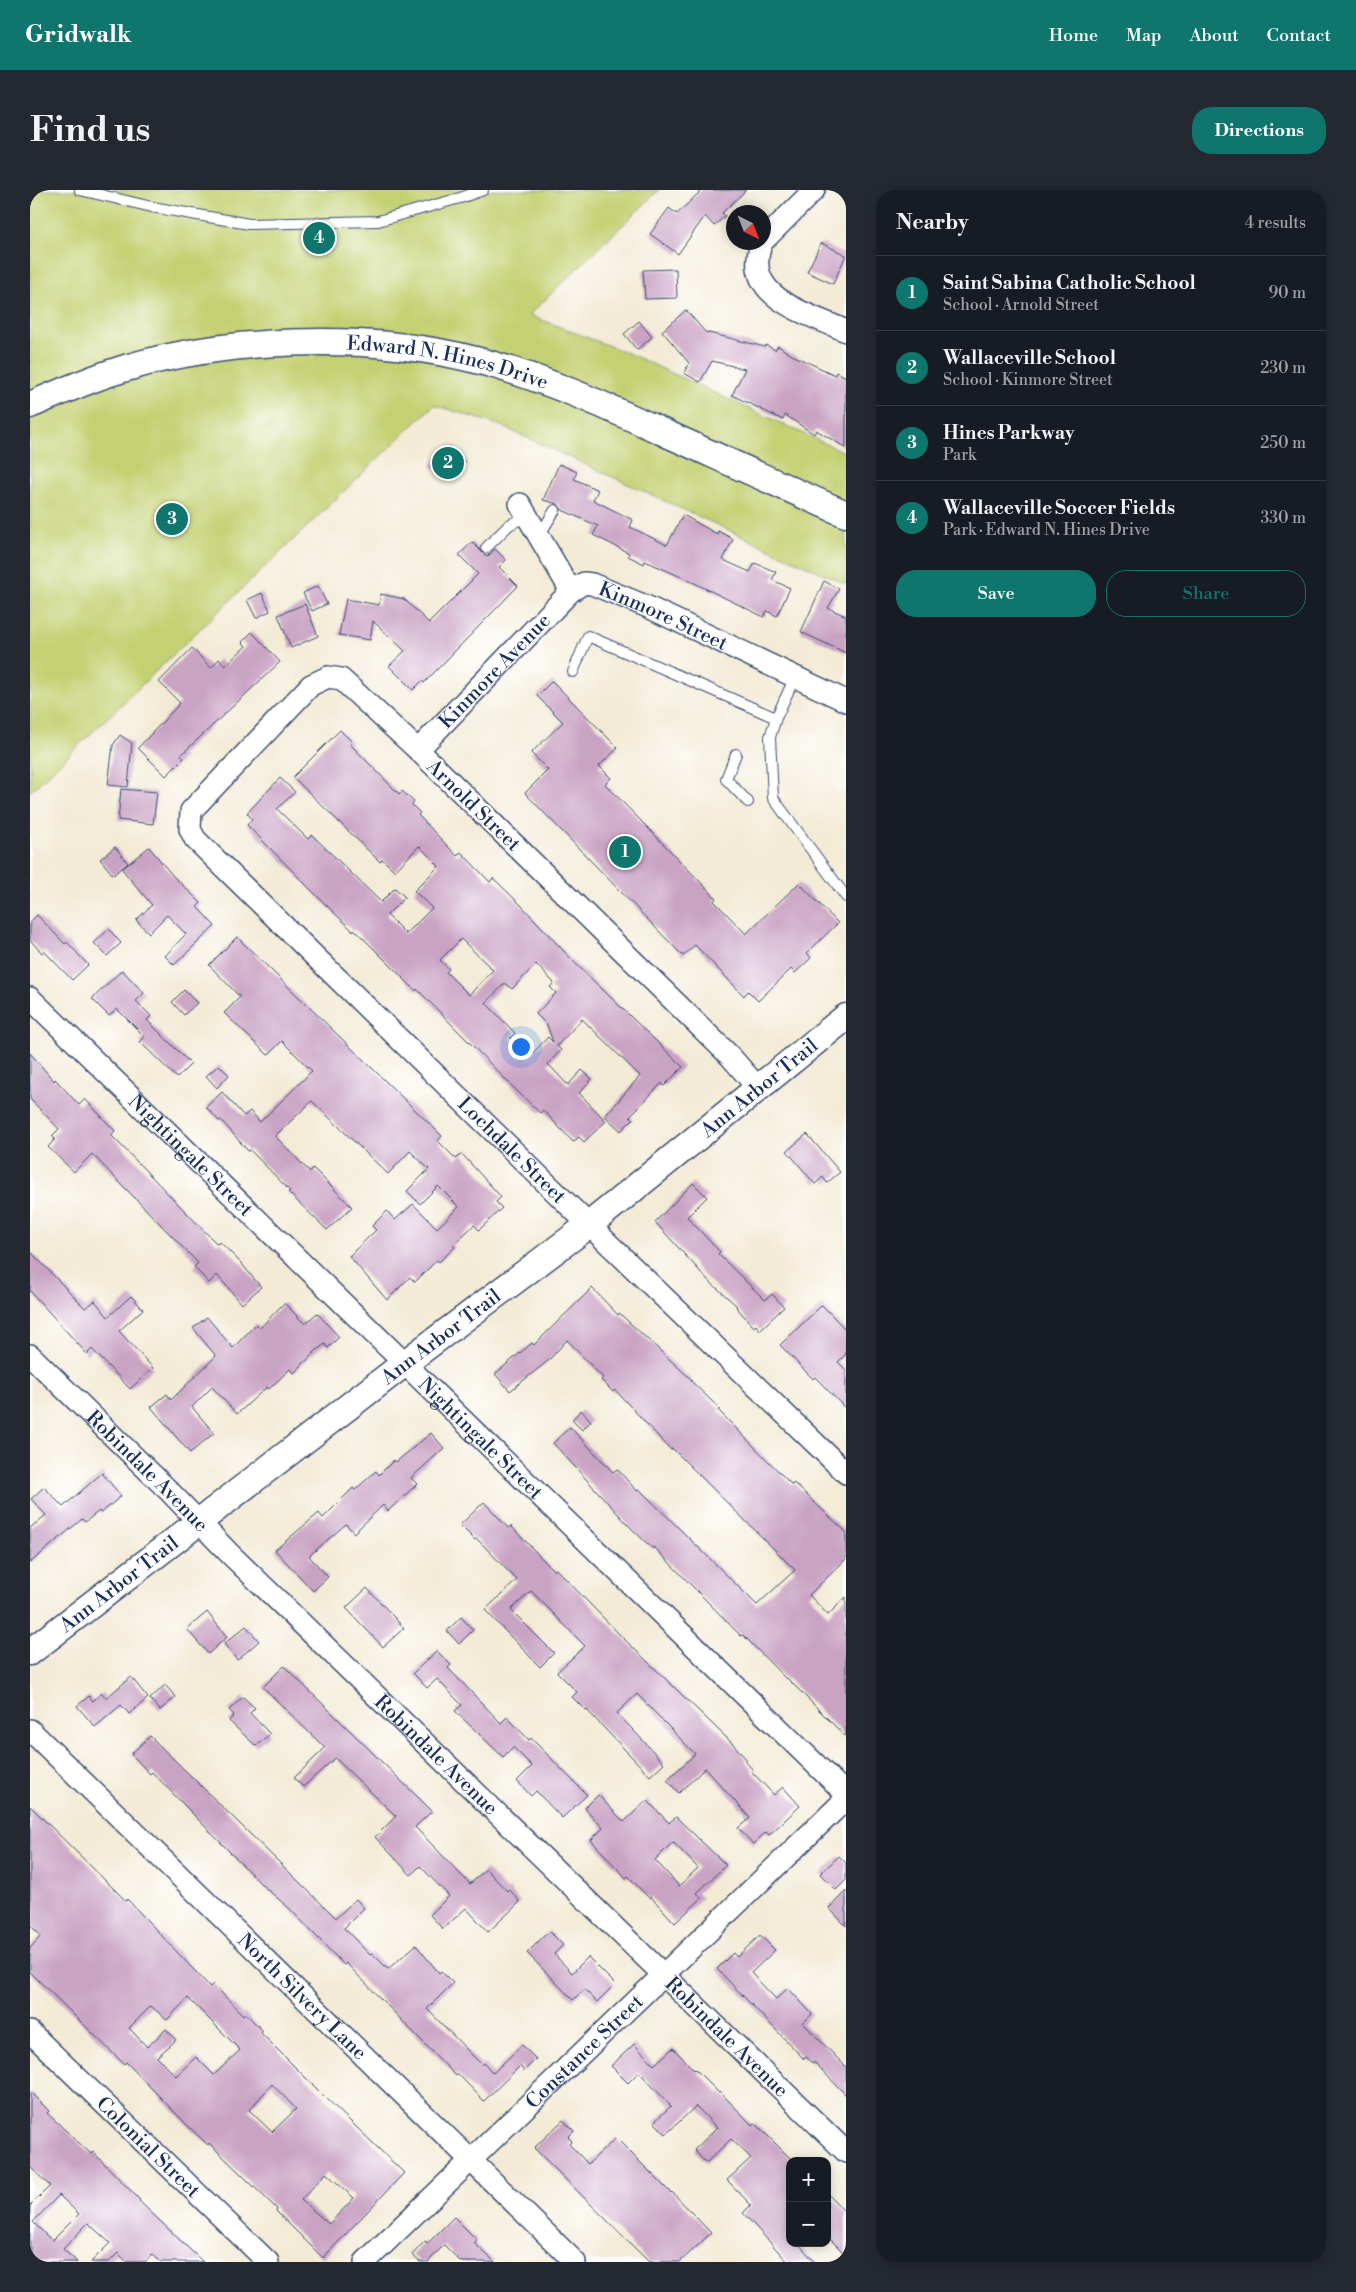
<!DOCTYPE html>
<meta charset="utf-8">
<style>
body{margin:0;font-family:"Libre Bodoni",serif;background:#242831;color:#f1f3f6}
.controls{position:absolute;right:15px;bottom:15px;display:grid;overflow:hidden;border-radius:10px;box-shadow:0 2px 12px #0003}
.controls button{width:45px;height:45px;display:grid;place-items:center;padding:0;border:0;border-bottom:1px solid #363941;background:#171b24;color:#f1f3f6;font:25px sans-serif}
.compass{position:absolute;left:696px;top:15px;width:45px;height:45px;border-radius:50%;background:#171b24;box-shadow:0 2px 12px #0003;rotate:138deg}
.you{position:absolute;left:490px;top:856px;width:18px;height:18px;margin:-12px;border:4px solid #fff;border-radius:50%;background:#1a73e8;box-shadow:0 0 0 8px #1a73e833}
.badge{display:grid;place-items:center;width:32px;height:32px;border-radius:50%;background:#0f766e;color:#fff;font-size:16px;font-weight:700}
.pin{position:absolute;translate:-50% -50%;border:2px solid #fff;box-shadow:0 1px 5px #0006}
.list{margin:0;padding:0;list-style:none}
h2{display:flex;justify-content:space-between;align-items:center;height:65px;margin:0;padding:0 20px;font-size:21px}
h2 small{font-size:16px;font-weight:400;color:#9ea1a6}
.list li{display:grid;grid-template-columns:32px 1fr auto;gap:15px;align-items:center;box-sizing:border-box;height:75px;padding:0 20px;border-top:1px solid #363941}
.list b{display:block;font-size:19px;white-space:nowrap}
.list p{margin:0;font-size:16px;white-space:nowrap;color:#9ea1a6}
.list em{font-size:16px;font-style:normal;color:#9ea1a6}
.actions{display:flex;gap:10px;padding:15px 20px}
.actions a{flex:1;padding:11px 0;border:1px solid #0f766e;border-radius:20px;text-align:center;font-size:18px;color:#0f766e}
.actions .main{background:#0f766e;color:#fff}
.map{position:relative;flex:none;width:816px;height:2072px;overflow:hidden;border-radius:20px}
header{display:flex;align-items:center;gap:30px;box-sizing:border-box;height:70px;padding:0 25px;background:#0f766e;color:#fff}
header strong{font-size:24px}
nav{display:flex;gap:28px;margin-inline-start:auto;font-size:18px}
.intro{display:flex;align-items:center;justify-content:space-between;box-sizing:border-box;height:120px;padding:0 30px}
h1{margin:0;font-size:35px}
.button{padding:12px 22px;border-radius:20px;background:#0f766e;color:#fff;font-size:18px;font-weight:700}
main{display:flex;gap:30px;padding:0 30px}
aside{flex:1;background:#171b24;border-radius:20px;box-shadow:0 2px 12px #0003}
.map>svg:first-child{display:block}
.green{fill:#c4d173;stroke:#708068}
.building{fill:#c9a3c4;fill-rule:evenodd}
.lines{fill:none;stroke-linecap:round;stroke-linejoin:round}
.service-casing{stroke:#3b4b70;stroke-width:12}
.minor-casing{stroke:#3b4b70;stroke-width:24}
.tertiary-casing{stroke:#3b4b70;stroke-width:29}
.service{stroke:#fff;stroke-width:10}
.minor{stroke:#fff;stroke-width:21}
.tertiary{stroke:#fff;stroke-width:26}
.labels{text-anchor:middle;stroke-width:4.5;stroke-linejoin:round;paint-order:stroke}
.street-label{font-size:20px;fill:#1b2f5e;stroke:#fff}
</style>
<header>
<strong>Gridwalk</strong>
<nav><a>Home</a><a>Map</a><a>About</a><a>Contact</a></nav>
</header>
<div class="intro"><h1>Find us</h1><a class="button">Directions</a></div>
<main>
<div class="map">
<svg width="816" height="2072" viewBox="0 0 816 2072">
<rect width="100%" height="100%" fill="#fff"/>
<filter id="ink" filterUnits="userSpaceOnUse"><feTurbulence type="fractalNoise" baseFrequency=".02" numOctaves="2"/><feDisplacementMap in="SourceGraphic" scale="10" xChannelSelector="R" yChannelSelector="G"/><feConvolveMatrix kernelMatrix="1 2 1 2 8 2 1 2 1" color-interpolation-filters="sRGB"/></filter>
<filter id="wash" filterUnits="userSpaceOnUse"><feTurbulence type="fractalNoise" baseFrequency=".0096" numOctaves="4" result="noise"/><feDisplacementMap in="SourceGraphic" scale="20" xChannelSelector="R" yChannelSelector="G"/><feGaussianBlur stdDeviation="1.12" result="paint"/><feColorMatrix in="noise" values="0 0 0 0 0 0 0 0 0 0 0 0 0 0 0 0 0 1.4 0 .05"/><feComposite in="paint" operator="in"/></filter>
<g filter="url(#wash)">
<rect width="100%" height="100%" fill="#f3ebd6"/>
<!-- green -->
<path class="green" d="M0,0H629L499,125L600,164L816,263V394L469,235L404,215L0,602Z"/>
<g id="blocks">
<!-- building -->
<path class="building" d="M672,0H716L692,23L695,26L684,36L675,26L648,64L620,44L639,18L647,24Z
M791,53L816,65L803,94L777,82Z
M646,79L647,108L615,109L613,80Z
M656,120L675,142L735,157L736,155L745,160L748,156L760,164L805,185L806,182L816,187V258L786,240L784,244L755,225L753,230L702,205L715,179L682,171L670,192L654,183L659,173L632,141Z
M609,131L622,147L607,160L594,144Z
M420,256L435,271L416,290L401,275Z
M529,274L547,282L544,289L568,300L563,310L603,330L600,337L637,355L653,325L687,344L688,341L703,349L693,370L720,382L725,373L746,382L742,390L760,398L747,426L737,421L734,427L656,389L615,371L614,374L598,366L599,363L563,345L568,336L532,320L528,314L513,310Z
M442,352L457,367L465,359L476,370L469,377L488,396L394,493L392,491L383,500L359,476L375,461L343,431L340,450L309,445L316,409L349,415L351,404L374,409L399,433L448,384L429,365Z
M794,391L809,399L798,418L816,426V463L771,442Z
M288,396L297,414L282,421L273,403Z
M232,403L240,421L226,428L217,410Z
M275,414L288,446L261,458L248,425Z
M222,442L250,472L151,565L154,568L136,586L108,558L150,513L129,492L162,458L181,478L189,469L195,476L216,456L212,452Z
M522,491L588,558L569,576L581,588L575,594L686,708L684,711L716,744L769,693L808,733L777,763L781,768L765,783L761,779L728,811L718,801L714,806L665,755L653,766L495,603L518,580L501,563L533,532L507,506Z
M310,540L322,552L320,554L369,604L372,601L384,612L382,615L390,623L388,625L427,666L431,662L460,692L463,688L491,715L544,772L653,877L634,896L632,893L600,926L603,929L591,941L575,926L610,886L552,829L527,856L531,860L518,874L538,895L552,880L562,889L549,903L576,931L554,952L549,947L543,952L513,920L510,923L486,900L387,799L386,801L324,739L323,741L293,712L217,635L222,629L217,623L250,588L265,602L247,619L278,649L282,645L351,712L365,698L375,707L357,725L376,744L402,718L384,701L409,676L389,656L365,681L352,669L350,672L263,587ZM431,749L463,780L439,805L416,782L419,779L410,770ZM506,774L524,793L520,797L526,803L506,824L517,835L523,852L518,847L499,867L480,848L485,843L456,813L475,793L482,799Z
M90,545L102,553L98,597L78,595L83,555Z
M91,599L127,602L123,634L88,630Z
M85,657L98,673L83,685L70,669Z
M119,657L143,686L171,713L167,717L185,736L144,775L135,766L156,744L137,725L119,743L106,730L122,715L92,679Z
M7,725L35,754L37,752L58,775L42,790L14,761L12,763L0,750V732Z
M79,739L91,753L77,766L64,753Z
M207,747L412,946L408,951L426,969L432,964L471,1007L466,1012L472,1018L449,1040L444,1035L423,1055L425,1057L409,1072L407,1070L385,1092L380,1087L357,1110L319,1066L346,1040L342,1036L357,1021L365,1030L383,1014L407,1038L429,1017L408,996L390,1014L377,1001L399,979L380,961L358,984L282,911L245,946L280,982L283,978L322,1017L297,1040L258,1002L260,1001L220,960L218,961L191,930L189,931L176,917L192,902L214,926L220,921L230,932L282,881L252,851L238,865L194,823L210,807L179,775Z
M92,780L114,803L106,811L121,826L117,830L161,874L147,888L110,852L115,847L87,819L79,826L62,809Z
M154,800L167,813L154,825L142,812Z
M0,863L24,891L25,889L49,915L55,909L69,924L85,941L81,945L187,1054L190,1052L211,1073L231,1097L212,1114L187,1085L179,1093L164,1077L168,1073L62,964L44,982L18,957L25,949L22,946L29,939L0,909Z
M189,875L199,885L187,898L176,886Z
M777,944L810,982L797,993L793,987L785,994L757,961Z
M663,993L677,1007L657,1027L690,1062L688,1064L735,1110L742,1104L754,1117L730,1140L726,1135L724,1137L706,1117L707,1116L678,1090L625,1032Z
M0,1061L55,1118L65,1111L78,1127L101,1106L113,1119L89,1141L123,1178L100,1199L62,1159L57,1164L0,1101Z
M562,1098L588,1125L589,1123L662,1190L661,1191L690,1219L688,1220L762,1295L764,1293L816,1342V1369L779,1405L798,1425L816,1407V1547L757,1488L756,1489L713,1445L711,1446L624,1357L623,1359L600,1337L523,1253L540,1237L583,1282L587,1279L607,1301L609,1299L727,1415L765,1380L642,1258L641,1260L585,1200L583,1202L571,1190L573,1188L537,1150L518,1171L480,1201L465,1184L502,1153L504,1155Z
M254,1113L275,1134L287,1123L309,1147L298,1158L295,1154L287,1160L264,1183L260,1179L239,1199L237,1197L207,1224L182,1197L162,1217L184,1243L160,1263L121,1217L137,1204L141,1210L186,1166L163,1138L177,1127L203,1158L226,1134L230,1138Z
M792,1115L816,1140V1164L808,1172L816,1180V1219L785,1187L783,1189L750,1155Z
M551,1220L561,1231L552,1240L542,1230Z
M401,1243L414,1258L381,1288L387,1294L358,1321L353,1315L324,1343L316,1334L279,1366L298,1387L283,1401L245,1360L289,1323L293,1328L323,1298L325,1300L346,1281L349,1285L364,1270L366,1272Z
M72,1283L91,1306L71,1323L69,1321L55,1332L52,1329L0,1373V1338L16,1325L1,1309L14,1297L33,1317Z
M454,1312L478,1338L481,1336L524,1381L526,1379L591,1446L703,1554L717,1570L715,1571L723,1580L721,1581L744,1605L753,1597L770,1616L739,1645L736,1642L723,1654L708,1638L720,1628L675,1578L649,1603L637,1590L665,1564L607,1504L587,1523L634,1573L620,1586L556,1519L555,1520L542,1507L547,1502L527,1482L555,1456L517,1417L501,1401L481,1420L524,1463L510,1477L455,1420L487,1390L447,1349L445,1350L430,1335Z
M337,1398L374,1438L353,1457L316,1418Z
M177,1422L197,1447L178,1464L157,1439Z
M431,1427L443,1440L429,1454L417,1441Z
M216,1436L229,1451L207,1470L194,1454Z
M407,1461L421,1475L418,1478L471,1533L477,1527L499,1550L501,1548L557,1605L532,1628L506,1601L501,1606L487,1591L502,1576L483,1557L473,1567L425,1521L432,1515L407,1489L397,1498L383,1483Z
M254,1476L402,1621L385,1637L440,1694L456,1679L477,1701L479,1699L490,1712L458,1742L436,1718L413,1739L400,1725L419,1706L390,1676L381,1685L345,1647L366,1626L305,1568L273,1597L264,1588L295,1558L233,1497Z
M101,1487L118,1508L99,1524L91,1515L65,1537L47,1516L59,1506L63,1511L72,1503L76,1508Z
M135,1495L146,1507L130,1520L120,1509Z
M213,1507L225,1518L220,1523L240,1544L226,1556L199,1531L204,1525L199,1520Z
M120,1546L306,1728L326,1709L334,1718L314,1738L340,1765L342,1763L358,1779L386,1755L409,1783L411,1781L423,1793L397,1819L452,1875L454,1873L463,1883L492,1855L506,1869L494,1881L490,1876L454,1911L428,1884L426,1886L316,1773L314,1775L260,1719L231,1694L122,1582L120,1584L101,1564Z
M568,1605L594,1632L617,1610L639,1633L646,1627L696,1675L667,1703L672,1708L645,1733L621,1707L619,1708L598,1686L596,1688L561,1650L573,1638L555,1618ZM643,1652L668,1678L649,1696L625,1670Z
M0,1616L96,1711L97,1709L180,1797L183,1794L213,1825L215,1823L233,1841L231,1843L295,1907L374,1983L293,2068L246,2021L247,2019L179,1953L178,1955L157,1935L96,1872L94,1874L0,1782V1758L11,1746L0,1735ZM158,1808L210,1860L184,1885L166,1867L146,1886L127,1867L146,1850L136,1839L117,1857L99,1838L121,1816L137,1830ZM242,1894L266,1919L242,1942L219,1920ZM296,1983L324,2008L299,2034L271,2010Z
M809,1666L816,1673V1690L806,1700L790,1684Z
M816,1701V1736L799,1718Z
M519,1741L533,1755L524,1764L542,1783L558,1767L585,1794L567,1812L554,1799L543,1810L497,1763Z
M730,1745L745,1760L721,1783L746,1809L758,1798L782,1824L773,1833L816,1877V1905L784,1872L783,1873L776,1867L774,1869L687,1779L703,1763L707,1767Z
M604,1854L624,1875L643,1858L664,1880L665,1879L689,1903L690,1902L722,1935L725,1933L760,1968V2053H768L785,2072H758L713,2023L721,2015L697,1990L721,1968L701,1949L676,1973L664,1960L687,1938L666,1916L636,1944L624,1932L641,1916L609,1882L598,1893L581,1876Z
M0,1902L19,1921L17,1923L61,1964L63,1962L110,2010L109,2011L173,2072H131L122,2064L115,2072H97L88,2063L79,2072H61L80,2053L58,2033L33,2059L47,2072H0V2016L20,1996L0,1977ZM29,2005L49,2024L22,2051L3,2032Z
M533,1930L544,1941L538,1947L542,1951L539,1954L558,1974L586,1948L641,2003L642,2002L681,2043L650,2072H619L504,1958Z
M797,2003L816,2023V2065L797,2046Z
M424,2027L447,2050L444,2053L465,2072H431L414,2055L398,2072H390L382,2065L395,2051L397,2054Z"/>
</g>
</g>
<g filter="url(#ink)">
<use href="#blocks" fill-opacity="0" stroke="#3b4b70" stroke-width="1"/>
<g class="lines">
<defs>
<path id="service" d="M50,0L122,17L219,34L348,31L430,8L453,0
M0,1L2,0
M509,346L525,320
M456,358L479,335L497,326
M543,482L558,446L746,528
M765,487L746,528L740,547L743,608L816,707
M706,564L696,589L718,612"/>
<g id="minor">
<path d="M734,50L784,0"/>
<path d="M732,52C710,108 778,123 816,141"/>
<path d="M490,314L541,401"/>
<path id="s1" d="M388,560L541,401L554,393L562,394L618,417L816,511"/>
<path id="s2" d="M0,808L816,1604"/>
<path id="s3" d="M727,897L701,867L388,560L311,489L298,487L281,495L161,621L160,639L165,649L559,1035L816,1283"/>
<path id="s4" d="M0,1165L139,1301L200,1364L816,1962"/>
<path id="s5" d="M0,1540L545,2072"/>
<path id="s6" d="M0,1842L238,2072"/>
<path id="s7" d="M335,2072L816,1609"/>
</g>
<g id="tertiary">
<path id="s8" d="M0,215C26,204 53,192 80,183C188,147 336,142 446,170C512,187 574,215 635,243C695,270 756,298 816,324"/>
<path id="s9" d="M0,1462L375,1173L559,1035L816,827"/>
</g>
</defs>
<!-- service casing -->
<use href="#service" class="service-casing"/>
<!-- minor casing -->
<use href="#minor" class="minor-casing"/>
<!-- tertiary casing -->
<use href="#tertiary" class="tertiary-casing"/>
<!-- service -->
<use href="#service" class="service"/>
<!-- minor -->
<use href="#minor" class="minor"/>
<!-- tertiary -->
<use href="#tertiary" class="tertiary"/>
</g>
</g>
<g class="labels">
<!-- street labels -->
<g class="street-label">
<text dy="7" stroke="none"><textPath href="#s8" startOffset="429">Edward N. Hines Drive</textPath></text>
<text dy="7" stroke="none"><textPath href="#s1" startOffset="322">Kinmore Street</textPath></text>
<text dy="7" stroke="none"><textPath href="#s1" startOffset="110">Kinmore Avenue</textPath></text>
<text transform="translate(444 615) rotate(44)" y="7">Arnold Street</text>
<text dy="7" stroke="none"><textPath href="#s9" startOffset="922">Ann Arbor Trail</textPath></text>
<text dy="7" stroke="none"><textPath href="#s3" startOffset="1262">Lochdale Street</textPath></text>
<text dy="7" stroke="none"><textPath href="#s2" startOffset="225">Nightingale Street</textPath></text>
<text dy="7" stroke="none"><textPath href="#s9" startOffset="518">Ann Arbor Trail</textPath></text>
<text dy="7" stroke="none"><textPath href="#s2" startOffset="630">Nightingale Street</textPath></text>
<text dy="7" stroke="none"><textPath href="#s4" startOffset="165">Robindale Avenue</textPath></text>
<text dy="7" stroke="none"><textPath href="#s9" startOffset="112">Ann Arbor Trail</textPath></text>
<text dy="7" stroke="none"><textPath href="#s4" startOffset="570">Robindale Avenue</textPath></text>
<text dy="7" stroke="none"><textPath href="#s5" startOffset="381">North Silvery Lane</textPath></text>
<text dy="7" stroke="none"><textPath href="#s4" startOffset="975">Robindale Avenue</textPath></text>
<text dy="7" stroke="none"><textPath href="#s7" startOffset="304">Constance Street</textPath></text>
<text dy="7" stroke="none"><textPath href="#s6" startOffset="165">Colonial Street</textPath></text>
</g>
</g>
</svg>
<div class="controls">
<button>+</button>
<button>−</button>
</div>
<svg class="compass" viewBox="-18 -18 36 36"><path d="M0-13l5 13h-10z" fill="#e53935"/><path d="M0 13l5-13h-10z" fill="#9ea1a6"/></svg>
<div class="you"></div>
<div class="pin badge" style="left:595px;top:662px">1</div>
<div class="pin badge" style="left:418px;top:273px">2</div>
<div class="pin badge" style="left:142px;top:329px">3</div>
<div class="pin badge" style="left:289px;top:48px">4</div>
</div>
<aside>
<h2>Nearby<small>4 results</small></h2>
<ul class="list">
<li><span class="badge">1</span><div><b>Saint Sabina Catholic School</b><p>School · Arnold Street</p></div><em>90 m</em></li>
<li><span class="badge">2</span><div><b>Wallaceville School</b><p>School · Kinmore Street</p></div><em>230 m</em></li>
<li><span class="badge">3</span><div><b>Hines Parkway</b><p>Park</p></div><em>250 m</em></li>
<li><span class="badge">4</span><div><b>Wallaceville Soccer Fields</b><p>Park · Edward N. Hines Drive</p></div><em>330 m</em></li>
</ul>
<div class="actions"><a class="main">Save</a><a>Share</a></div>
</aside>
</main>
